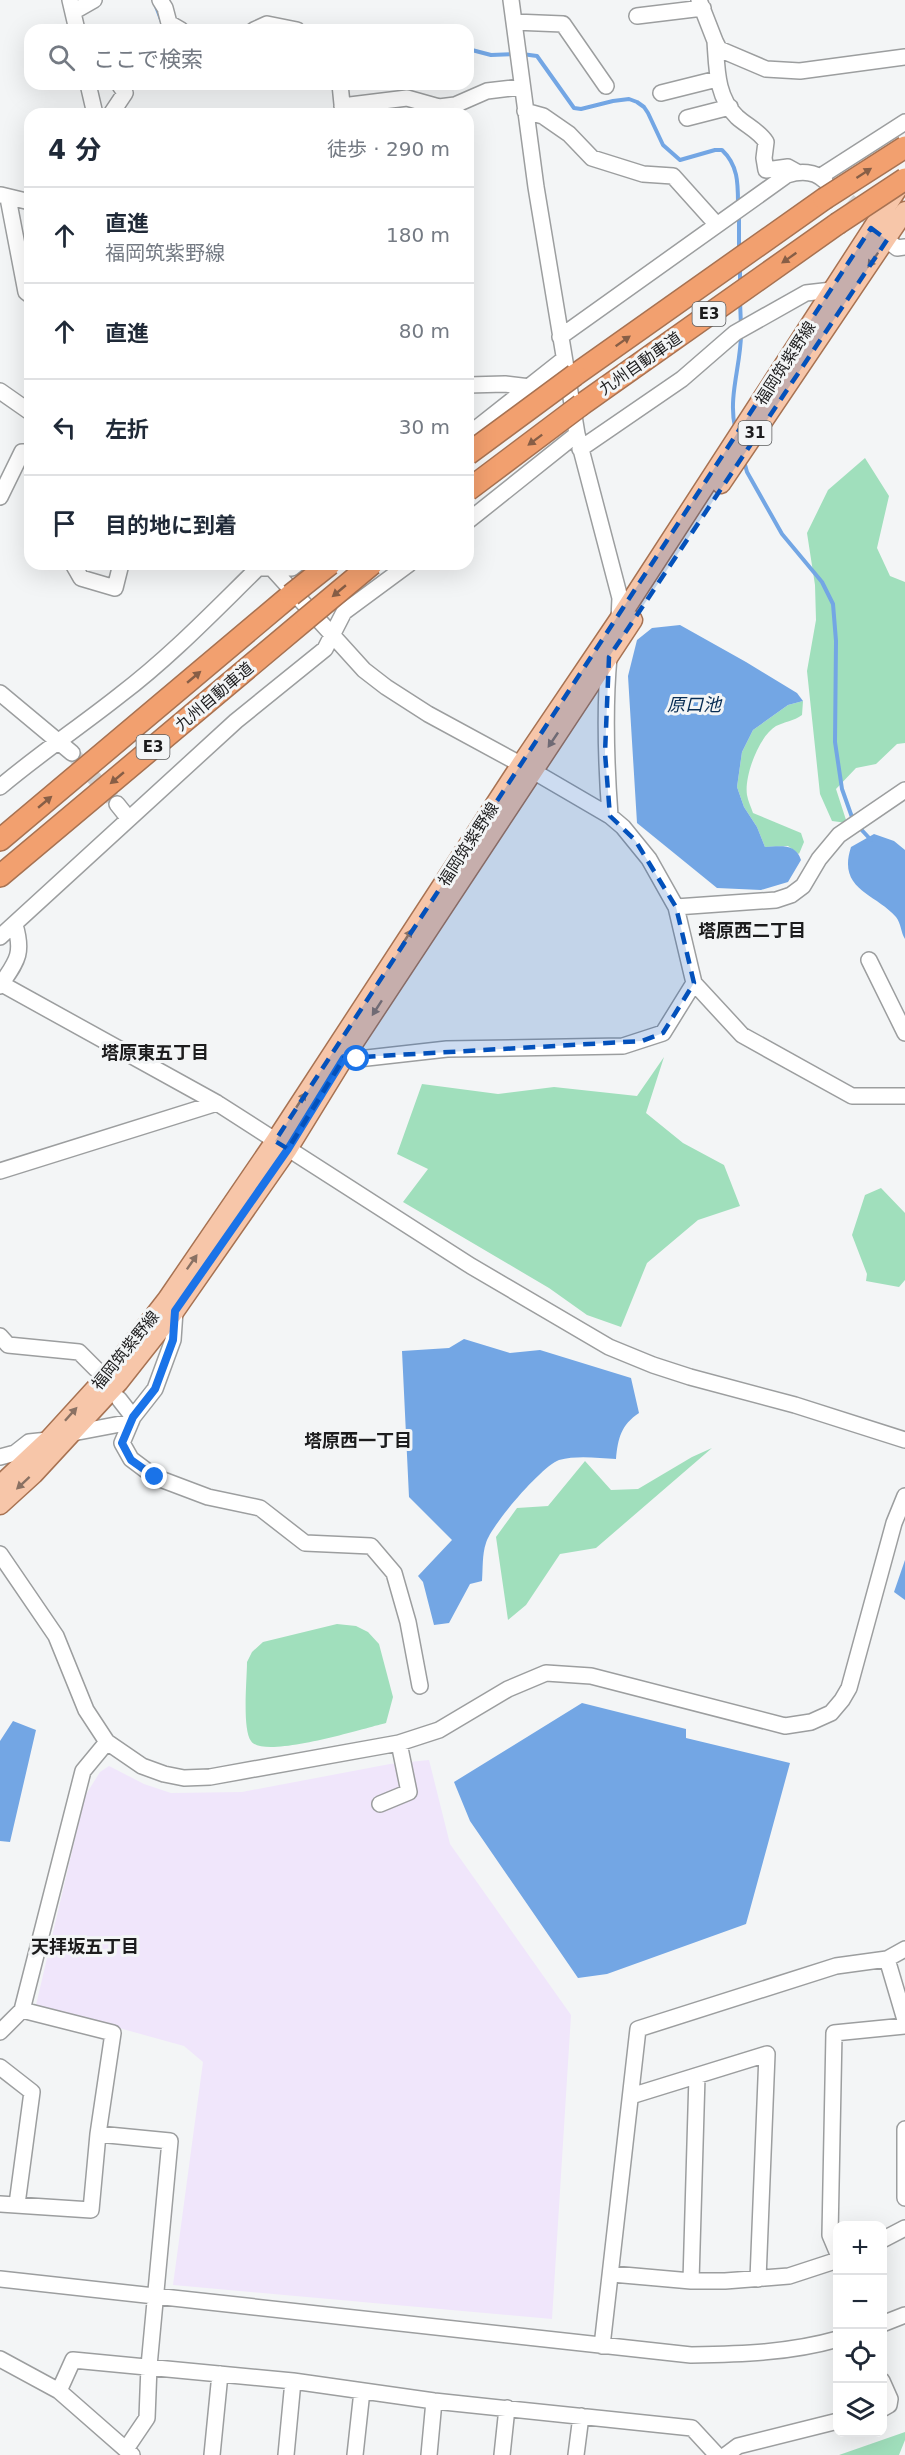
<!DOCTYPE html>
<html lang="ja">
<meta charset="utf-8">
<style>
body{margin:0;font-family:"DejaVu Sans","Noto Sans JP",sans-serif;background:#f6f6f7;color:#1f2937}
.controls{position:absolute;right:18px;bottom:18px;display:grid;overflow:hidden;border-radius:12px;box-shadow:0 6px 24px #0002}
.controls button{width:54px;height:54px;display:grid;place-items:center;padding:0;border:0;border-bottom:2px solid #e0e1e3;background:#fff;color:#1f2937;font:30px sans-serif}
.stop{position:absolute;width:18px;height:18px;margin:-14px;border:4px solid #1a73e8;border-radius:50%;background:#fff}
.stop.end{background:#1a73e8;border-color:#fff;box-shadow:0 2px 6px #0008}
.list{margin:0;padding:0;list-style:none}
h2{display:flex;justify-content:space-between;align-items:center;height:78px;margin:0;padding:0 24px;font-size:26px}
h2 small{font-size:20px;font-weight:400;color:#747a83}
.list li{display:grid;grid-template-columns:39px 1fr auto;gap:18px;align-items:center;box-sizing:border-box;height:96px;padding:0 24px;border-top:2px solid #e0e1e3}
.list b{display:block;font-size:22px;white-space:nowrap}
.list p{margin:0;font-size:20px;white-space:nowrap;color:#747a83}
.list em{font-size:20px;font-style:normal;color:#747a83}
.icon{flex:none;width:33px;height:33px;fill:none;stroke:currentColor;stroke-width:2;stroke-linecap:round;stroke-linejoin:round}
.map{position:relative;flex:none;width:905px;height:2455px;overflow:hidden}
.search{position:absolute;background:#fff;box-shadow:0 6px 24px #0002;left:24px;top:24px;width:450px;height:66px;display:flex;align-items:center;gap:15px;box-sizing:border-box;padding:0 21px;border-radius:18px;color:#747a83;font-size:22px}
.panel{position:absolute;background:#fff;box-shadow:0 6px 24px #0002;left:24px;top:108px;width:450px;height:462px;border-radius:18px}
.map>svg:first-child{display:block}
.education{fill:#f0e6fb}
.green{fill:#a0dfbc}
.water{fill:#73a6e4}
.lines{fill:none;stroke-linecap:round;stroke-linejoin:round}
.stream{stroke:#73a6e4;stroke-width:4}
.minor-tunnel{stroke:#d3d4d5;stroke-width:15;stroke-dasharray:15 8;stroke-linecap:butt}
.minor-casing{stroke:#9c9e9f;stroke-width:18}
.major-casing{stroke:#a77252;stroke-width:21}
.highway-casing{stroke:#a77252;stroke-width:24}
.minor{stroke:#fff;stroke-width:15}
.major{stroke:#f7c6a9;stroke-width:18}
.highway{stroke:#f2a06f;stroke-width:21}
.highway-bridge-casing{stroke:#a77252;stroke-width:24;stroke-linecap:butt}
.highway-bridge{stroke:#f2a06f;stroke-width:21}
.oneway{fill:#875e46}
.oneway2{fill:#8a7163}
.route{stroke:#1a73e8;stroke-width:8}
.marked{fill:#0351bb;fill-opacity:0.2;stroke:#0351bb;stroke-width:4.5;stroke-dasharray:12 8;stroke-linejoin:round}
.labels{text-anchor:middle;stroke-width:6;stroke-linejoin:round;paint-order:stroke}
.shield{fill:#f3f5f6;stroke:#5c5d5e;stroke-width:1.5}
.shield-label{font-size:15px;font-weight:bold;fill:#1c1c1d}
.street-label{font-size:16px;fill:#1c1c1d;stroke:#f3f5f6}
.water-label{font-size:18px;font-style:italic;fill:#072c53;stroke:#f3f5f6}
.neighbourhood-label{font-size:18px;font-weight:bold;fill:#1c1c1d;stroke:#f3f5f6}
</style>
<div class="map">
<svg width="905" height="2455" viewBox="0 0 905 2455">
<rect width="100%" height="100%" fill="#f3f5f6"/>
<!-- education -->
<path class="education" d="M429,1760L450,1844L571,2015L552,2319L173,2285L203,2062L184,2046L36,2005L85,1796L100,1772L109,1766L144,1784L171,1793L242,1792L390,1764Z"/>
<!-- green -->
<path class="green" d="M865,458L889,496L877,548L890,576L905,582V743L897,744L876,764L856,768L836,789L847,823L832,821L820,794L807,671L816,620L815,585L807,533L828,490Z
M803,701L802,715C794,721 784,722 776,726C759,736 744,776 747,795C748,801 751,807 753,813L801,833L804,842L799,854L788,846L765,847L757,827L744,807L737,787L742,752L753,730L788,705Z
M664,1057L646,1113L683,1143L724,1165L740,1206L698,1220L647,1263L621,1327L587,1315L549,1288L403,1202L428,1169L397,1154L422,1084L498,1094L554,1087L637,1096Z
M881,1188L905,1213V1280L899,1287L866,1281L867,1274L852,1235L865,1195Z
M712,1448L596,1548L560,1554L526,1605L508,1620L496,1537L517,1508L548,1506L585,1461L611,1490L638,1489L692,1457Z
M337,1624L356,1626L368,1632L379,1644L393,1697L386,1723C365,1728 263,1760 251,1741C242,1728 247,1680 247,1662L252,1652L263,1642Z
M905,2432V2440L899,2455H839Z"/>
<!-- water -->
<path class="water" d="M680,625L746,662L797,693L803,701L788,705L753,730L742,752L737,787L744,807L757,827L765,847C780,846 796,843 801,860L788,882L761,890L717,888L637,823L628,676L637,640L652,628Z
M874,834L894,841L905,850V939C901,933 901,923 896,917C875,893 837,890 851,847Z
M464,1339L510,1353L540,1350L631,1378L639,1413C621,1425 618,1438 616,1459C598,1458 577,1455 559,1460C542,1466 491,1525 486,1543C482,1554 483,1569 482,1581L470,1584L449,1623L434,1625L423,1582L418,1576L452,1540L409,1497L402,1351L449,1348Z
M905,1560V1600L894,1592Z
M582,1703L686,1729V1738L790,1763L746,1924L607,1974L578,1978L470,1821L454,1782Z
M13,1721L36,1730L10,1842L0,1841V1741Z"/>
<g class="lines">
<!-- stream -->
<path class="stream" d="M154,1L162,22
M468,49L491,55L515,54
M522,54L537,56L574,108L581,109L613,101L629,99L637,102L644,107L648,113L663,145L680,160L715,150H722C738,165 738,183 738,203
M739,214V251
M740,268V284
M740,301L741,326
M735,427C728,397 741,364 741,334
M744,461L747,472L782,534L822,582L833,604L836,641L835,742L842,789L853,820
M858,826L871,840"/>
<!-- minor-tunnel -->
<path class="minor-tunnel" d="M831,186L884,230
M72,753L117,804"/>
<defs>
<path id="minor" d="M70,0L77,30
M160,0L165,8L169,23L181,30
M511,0L536,187L577,434L620,598L619,619
M699,0L715,41L719,49L766,69L800,71L905,57
M73,12L94,0
M637,16L703,8
M514,22L563,24L606,86
M254,30L267,24L297,30
M715,41C717,68 716,97 737,117C747,126 759,131 766,142L764,158L766,170L788,167L797,172
M88,84L95,114
M340,84L343,114
M661,93L717,79
M342,106L407,98L439,107L455,105L487,91L521,87
M525,111L543,116L569,134L592,158L643,174L673,176L717,225
M111,114L125,93L119,84
M687,118L730,107
M821,176L905,122
M1,195L30,202
M8,198L26,292L30,295
M878,233L897,248L905,247
M560,337L787,175C800,171 815,171 825,181
M468,385L505,384L530,387
M0,391L30,412
M468,435L564,359
M580,449L682,379L735,333L806,293L832,290
M0,497L22,452H30
M468,521L577,434
M73,564L81,578L115,588L121,564
M268,564L364,670L386,687L428,714L533,771L610,816L623,827L649,859L676,907L694,983L742,1035L852,1096H905
M609,657C604,711 606,762 610,816
M0,693L72,753
M0,787C39,754 81,726 120,695C170,657 213,612 258,568H292L297,564
M117,804L129,819
M676,907L776,900L791,895L803,886L819,859L839,835L905,790
M0,937L236,721L325,649L344,612L409,564
M869,960L905,1033
M0,983L217,1103L471,1266L609,1347L653,1365L690,1377L795,1405L905,1440
M0,986C16,962 24,955 15,925
M344,1058L358,1059L447,1049L623,1046L663,1033L694,983
M0,1171L217,1103
M175,1311L173,1340L155,1389L133,1417L122,1443L131,1459L155,1477L208,1497L260,1508L305,1543L371,1546L394,1573L408,1622L420,1686
M0,1336L8,1345L79,1352L96,1369
M119,1399L133,1417
M73,1433L131,1422
M0,1457L15,1453L29,1442L48,1440
M0,1554L56,1636L86,1710L107,1742L142,1766L164,1774L184,1778L210,1777L399,1743L439,1730L508,1689L546,1673L591,1676L785,1726L811,1722L831,1713L842,1700L849,1688L894,1523L905,1496
M380,1804L409,1792L399,1743
M887,1959L905,2020
M0,2032L22,2010L83,1771L107,1742
M0,2067L32,2092L17,2204
M631,2096L767,2054L758,2279
M905,2129V2198
M98,2134L170,2141L149,2366L147,2418L126,2449
M0,2204L91,2210L98,2134L113,2033L22,2010
M882,2240L905,2228
M838,2254L830,2235L834,2033L905,2026
M612,2274L691,2281H725L789,2276L838,2260
M0,2279L691,2355C741,2354 789,2353 838,2339
M691,2281L697,2076
M882,2324L905,2315
M602,2346L638,2029L836,1966L887,1959L905,1949
M0,2359L59,2391L132,2455
M882,2381L890,2399L889,2405L882,2409
M59,2391L73,2360L293,2381L434,2401L692,2428L717,2455
M212,2455L220,2374
M286,2455L293,2381
M355,2455L362,2391
M429,2455L434,2401
M502,2455L507,2408
M576,2455L581,2416
M726,2455L738,2446L838,2421"/>
<path id="major" d="M721,484L905,211
M0,1485L48,1440L111,1371L167,1299L275,1141L521,764L619,619L901,184
M0,1505L34,1474L119,1382L175,1311L288,1149L344,1058L633,620"/>
<path id="highway" d="M575,375L824,199
M581,405L837,224
M0,840L291,595
M0,876L306,619"/>
</defs>
<!-- minor casing -->
<use href="#minor" class="minor-casing"/>
<!-- major casing -->
<use href="#major" class="major-casing"/>
<!-- highway casing -->
<use href="#highway" class="highway-casing"/>
<!-- minor -->
<use href="#minor" class="minor"/>
<!-- major -->
<use href="#major" class="major"/>
<!-- highway -->
<use href="#highway" class="highway"/>
<defs>
<path id="highway-bridge" d="M824,199L905,147
M837,224L905,179
M468,454L575,375
M468,490L581,405
M291,595L330,564
M306,619L372,564"/>
</defs>
<!-- highway-bridge casing -->
<use href="#highway-bridge" class="highway-bridge-casing"/>
<!-- highway-bridge -->
<use href="#highway-bridge" class="highway-bridge"/>
</g>
<!-- one-way arrows -->
<defs><path id="oneway-solid" d="M-6-.8H1V-3.2L6.5 0L1 3.2V.8H-6Z" transform="scale(1.5)"/></defs>
<g class="oneway">
<use href="#oneway-solid" transform="translate(864 173) rotate(-33)"/>
<use href="#oneway-solid" transform="translate(789 258) rotate(145)"/>
<use href="#oneway-solid" transform="translate(623 341) rotate(-35)"/>
<use href="#oneway-solid" transform="translate(535 440) rotate(143)"/>
<use href="#oneway-solid" transform="translate(339 591) rotate(140)"/>
<use href="#oneway-solid" transform="translate(194 677) rotate(-40)"/>
<use href="#oneway-solid" transform="translate(117 778) rotate(140)"/>
<use href="#oneway-solid" transform="translate(45 802) rotate(-40)"/>
</g>
<g class="oneway2">
<use href="#oneway-solid" transform="translate(873 260) rotate(125)"/>
<use href="#oneway-solid" transform="translate(553 740) rotate(124)"/>
<use href="#oneway-solid" transform="translate(407 937) rotate(-57)"/>
<use href="#oneway-solid" transform="translate(377 1008) rotate(123)"/>
<use href="#oneway-solid" transform="translate(301 1100) rotate(-57)"/>
<use href="#oneway-solid" transform="translate(192 1262) rotate(-55)"/>
<use href="#oneway-solid" transform="translate(71 1414) rotate(-48)"/>
<use href="#oneway-solid" transform="translate(23 1483) rotate(137)"/>
</g>
<g class="lines">
<!-- route -->
<path class="route" d="M155,1477L131,1460L122,1443L133,1417L155,1389L173,1340L175,1311L288,1149L344,1058L357,1059"/>
</g>
<!-- marked area -->
<path class="marked" d="M871,228L887,240L609,657L605,753L610,816L635,840L676,907L694,983L663,1033L642,1041L344,1058L288,1149L275,1141Z"/>
<g class="labels">
<!-- shield labels -->
<g class="shield">
<rect x="692.5" y="302" width="33" height="24" rx="4.5"/>
<rect x="738.5" y="421" width="33" height="24" rx="4.5"/>
<rect x="136.5" y="735" width="33" height="24" rx="4.5"/>
</g>
<g class="shield-label">
<text x="709" y="319">E3</text>
<text x="755" y="438">31</text>
<text x="153" y="752">E3</text>
</g>
<!-- street labels -->
<g class="street-label">
<text transform="translate(640 363) rotate(-35)" y="6">九州自動車道</text>
<text transform="translate(785 363) rotate(-57)" y="6">福岡筑紫野線</text>
<text transform="translate(214 696) rotate(-40)" y="6">九州自動車道</text>
<text transform="translate(468 844) rotate(-57)" y="6">福岡筑紫野線</text>
<text transform="translate(125 1350) rotate(-51)" y="6">福岡筑紫野線</text>
</g>
<!-- water labels -->
<g class="water-label">
<text x="694" y="711">原口池</text>
</g>
<!-- neighbourhood labels -->
<g class="neighbourhood-label">
<text x="752" y="937">塔原西二丁目</text>
<text x="155" y="1059">塔原東五丁目</text>
<text x="358" y="1447">塔原西一丁目</text>
<text x="85" y="1953">天拝坂五丁目</text>
</g>
</g>
</svg>
<div class="controls">
<button>+</button>
<button>−</button>
<button><svg class="icon" aria-label="locate" viewBox="0 0 24 24"><circle cx="12" cy="12" r="6"/><path d="M12 2v4M12 18v4M2 12h4M18 12h4"/></svg></button>
<button><svg class="icon" aria-label="layers" viewBox="0 0 24 24"><path d="M12 4l9 5-9 5-9-5zM3 14l9 5 9-5"/></svg></button>
</div>
<div class="stop" style="left:357px;top:1059px"></div>
<div class="stop end" style="left:155px;top:1477px"></div>
<div class="search"><svg class="icon" aria-label="search" viewBox="0 0 24 24"><circle cx="10" cy="10" r="6"/><path d="M15 15l6 6"/></svg>ここで検索</div>
<section class="panel">
<h2>4 分<small>徒歩 · 290 m</small></h2>
<ul class="list">
<li><svg class="icon" aria-label="ahead" viewBox="0 0 24 24"><path d="M12 20V5M6 11l6-6 6 6"/></svg><div><b>直進</b><p>福岡筑紫野線</p></div><em>180 m</em></li>
<li><svg class="icon" aria-label="ahead" viewBox="0 0 24 24"><path d="M12 20V5M6 11l6-6 6 6"/></svg><div><b>直進</b></div><em>80 m</em></li>
<li><svg class="icon" aria-label="left" viewBox="0 0 24 24"><path d="M17 20v-9H6M10 6l-5 5 5 5"/></svg><div><b>左折</b></div><em>30 m</em></li>
<li><svg class="icon" aria-label="arrive" viewBox="0 0 24 24"><path d="M6 21V4h12l-3 4 3 4H6"/></svg><div><b>目的地に到着</b></div></li>
</ul>
</section>
</div>
